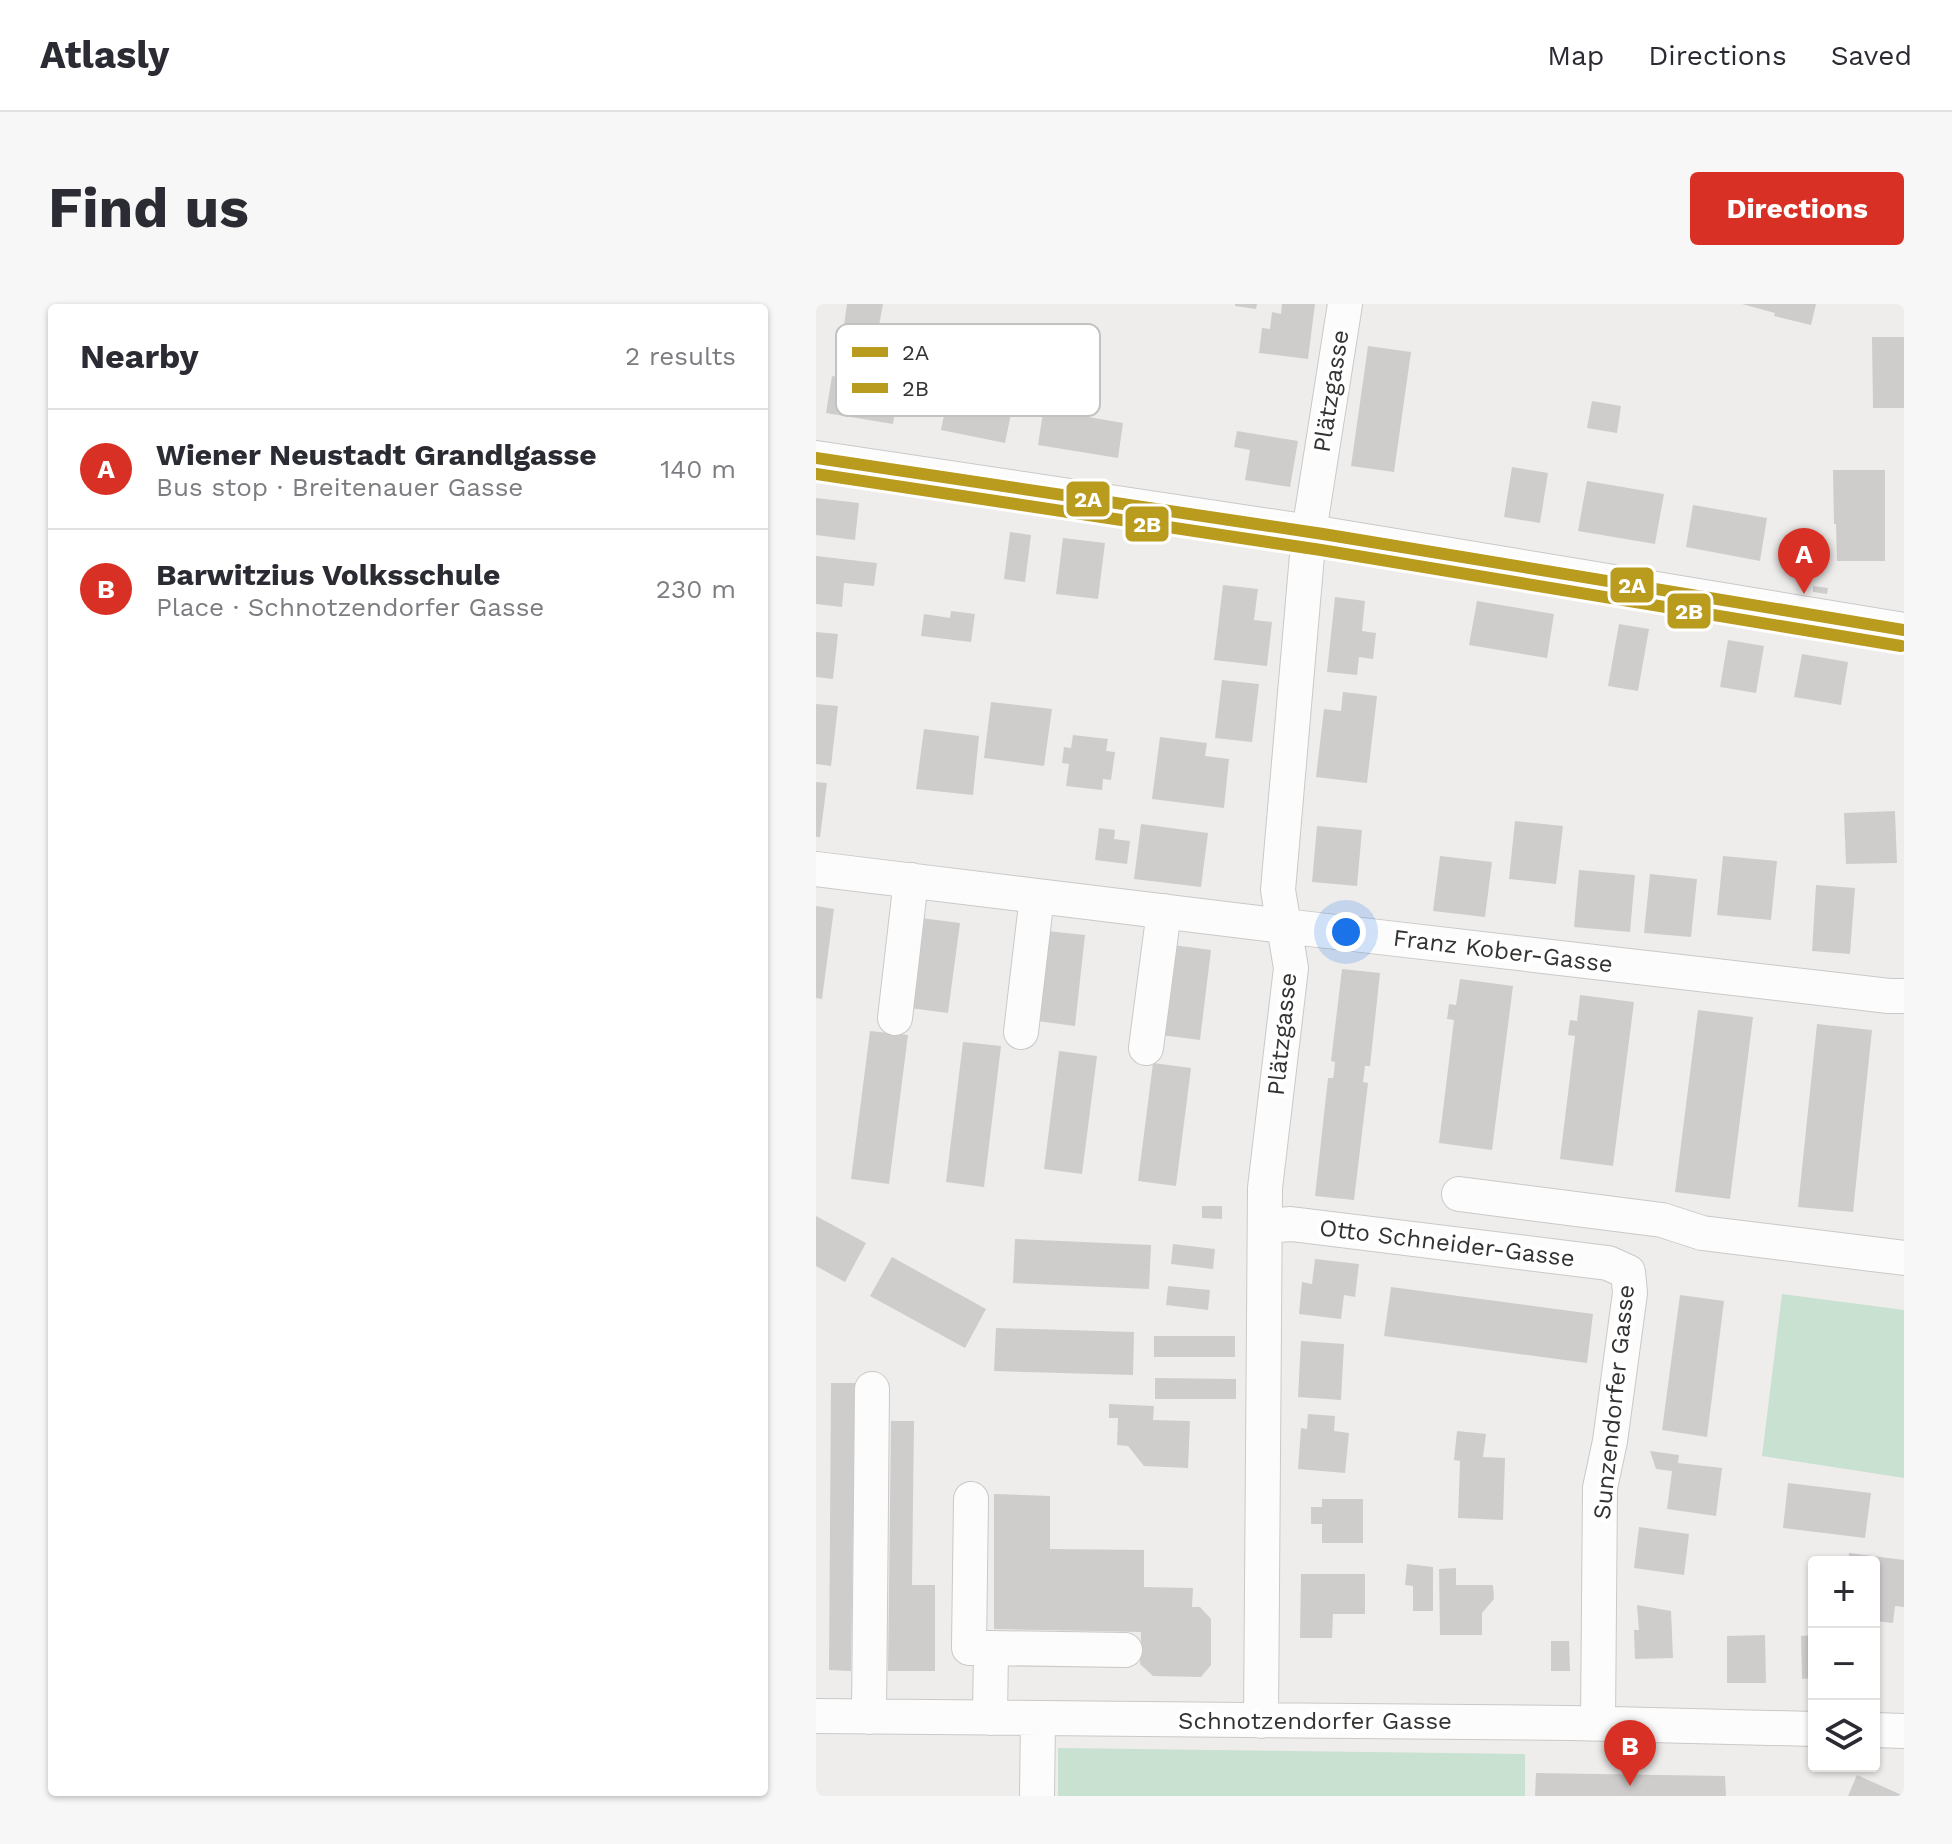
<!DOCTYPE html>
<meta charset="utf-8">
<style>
body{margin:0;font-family:"Work Sans",sans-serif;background:#f7f7f7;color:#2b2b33}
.controls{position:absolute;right:24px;bottom:24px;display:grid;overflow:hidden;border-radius:8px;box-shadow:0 2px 6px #0004}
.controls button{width:72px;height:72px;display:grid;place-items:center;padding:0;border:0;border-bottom:2px solid #e1e1e2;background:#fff;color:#2b2b33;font:40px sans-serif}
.you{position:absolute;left:530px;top:628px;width:28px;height:28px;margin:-20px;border:6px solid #fff;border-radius:50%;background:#1a73e8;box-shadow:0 0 0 12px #1a73e833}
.badge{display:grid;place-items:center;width:52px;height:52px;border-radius:50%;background:#d93025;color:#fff;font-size:26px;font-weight:700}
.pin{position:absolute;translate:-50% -66px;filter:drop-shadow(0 2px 4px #0008)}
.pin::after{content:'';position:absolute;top:42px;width:28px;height:24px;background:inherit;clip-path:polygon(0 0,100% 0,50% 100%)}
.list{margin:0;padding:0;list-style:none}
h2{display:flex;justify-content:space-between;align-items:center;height:104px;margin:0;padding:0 32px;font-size:34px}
h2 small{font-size:26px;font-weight:400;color:#7c7c81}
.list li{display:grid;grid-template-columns:52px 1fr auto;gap:24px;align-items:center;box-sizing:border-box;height:120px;padding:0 32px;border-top:2px solid #e1e1e2}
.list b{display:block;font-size:30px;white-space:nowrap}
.list p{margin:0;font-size:26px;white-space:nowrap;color:#7c7c81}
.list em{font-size:26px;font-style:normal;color:#7c7c81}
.icon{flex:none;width:44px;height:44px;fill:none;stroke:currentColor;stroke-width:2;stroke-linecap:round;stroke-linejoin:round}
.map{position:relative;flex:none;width:1088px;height:1492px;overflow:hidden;border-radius:8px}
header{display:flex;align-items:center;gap:48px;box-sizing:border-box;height:112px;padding:0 40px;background:#fff;border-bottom:2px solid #e1e1e2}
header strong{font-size:38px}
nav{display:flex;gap:44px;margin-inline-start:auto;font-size:28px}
.intro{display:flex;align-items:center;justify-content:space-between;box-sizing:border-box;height:192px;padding:0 48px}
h1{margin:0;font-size:56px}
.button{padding:20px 36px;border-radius:8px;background:#d93025;color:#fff;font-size:28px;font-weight:700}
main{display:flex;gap:48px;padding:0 48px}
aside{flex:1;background:#fff;border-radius:8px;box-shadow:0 2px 6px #0004}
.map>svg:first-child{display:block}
.green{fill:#c8e1d1}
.building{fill:#cfcdcc}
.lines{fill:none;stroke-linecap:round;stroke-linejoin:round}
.minor-casing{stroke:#cac9c7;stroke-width:36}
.minor{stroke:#fdfcfc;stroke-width:34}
.bus-1-casing{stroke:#fff;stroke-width:18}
.bus-2-casing{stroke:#fff;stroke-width:18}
.bus-1{stroke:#b99b1e;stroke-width:12}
.bus-2{stroke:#b99b1e;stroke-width:12}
.labels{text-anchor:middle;stroke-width:8;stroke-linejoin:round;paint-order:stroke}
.street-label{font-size:24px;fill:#333331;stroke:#fff}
.key{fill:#fff;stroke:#c2c2c1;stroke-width:2}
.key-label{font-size:22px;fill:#333331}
.line-badge{stroke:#fff;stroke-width:3}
.badge-label{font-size:22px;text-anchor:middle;font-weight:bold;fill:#fff}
</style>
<header>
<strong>Atlasly</strong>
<nav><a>Map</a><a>Directions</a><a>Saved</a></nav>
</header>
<div class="intro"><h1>Find us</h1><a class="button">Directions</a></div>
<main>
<aside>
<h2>Nearby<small>2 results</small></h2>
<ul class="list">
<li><span class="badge">A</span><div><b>Wiener Neustadt Grandlgasse</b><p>Bus stop · Breitenauer Gasse</p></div><em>140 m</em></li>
<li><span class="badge">B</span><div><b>Barwitzius Volksschule</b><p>Place · Schnotzendorfer Gasse</p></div><em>230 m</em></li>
</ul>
</aside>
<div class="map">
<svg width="1088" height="1492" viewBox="0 0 1088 1492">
<rect width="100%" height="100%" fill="#efedeb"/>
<!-- green -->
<path class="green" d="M966,990L1088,1006V1174L946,1152Z
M242,1444L709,1450V1492H242Z"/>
<!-- building -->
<path class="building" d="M31,0H67L62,27L28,21Z
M419,0H441L440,5L419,2Z
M466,0H499L492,55L443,49L446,24L454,25L456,8L465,10Z
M926,0H1000L995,21L958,12L959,9Z
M1056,33H1088V104H1057Z
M552,42L595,48L578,168L535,162Z
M16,72L83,82L77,120L10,109Z
M157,92L197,100L189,139L125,126L131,96L155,100Z
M229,95L269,102L267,112L307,119L302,154L222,141Z
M776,97L805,102L801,129L771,124Z
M421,127L482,137L474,183L429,176L434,146L418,143Z
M696,163L732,169L724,219L688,213Z
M1017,166H1069V257H1021L1020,220H1018Z
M771,177L848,190L839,240L762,227Z
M0,194L43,199L39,236L0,231Z
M877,201L951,214L944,257L870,243Z
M194,228L215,231L209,278L188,275Z
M247,234L289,239L282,295L240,290Z
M0,252L61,259L58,282L28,279L26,303L0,300Z
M407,281L442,285L438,316L456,318L451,362L398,356Z
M997,282L1012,284L1011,290L997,288Z
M519,293L549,297L546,327L560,329L557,355L543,353L541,371L511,368Z
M661,297L738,310L731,354L653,341Z
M135,307L159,310L155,338L105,332L108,310L134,314Z
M803,320L833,325L822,387L792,382Z
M0,328L22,330L17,375L0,373Z
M912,336L948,342L940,389L904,383Z
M986,350L1032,358L1025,401L978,393Z
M406,376L443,380L436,438L399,434Z
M527,388L561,392L551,479L500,473L508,405L525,407Z
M175,398L236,405L228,462L168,454Z
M0,400L22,402L15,462L0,460Z
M108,425L163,432L157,491L100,485Z
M257,431L292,435L290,447L299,448L295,476L287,475L286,486L250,482L253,460L246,459L248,443L255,444Z
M344,433L391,439L389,452L413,455L408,504L336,495Z
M0,478L11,479L4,533H0Z
M1079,507L1081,559L1030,560L1028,509Z
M699,517L747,522L740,580L693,575Z
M325,520L392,529L385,583L318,575Z
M501,522L546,526L541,582L496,578Z
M283,524L299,526L298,535L314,537L311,560L279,556Z
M624,552L676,558L669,613L617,607Z
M907,552L961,557L955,616L901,611Z
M763,566L819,571L814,628L758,623Z
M834,570L881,575L875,633L828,629Z
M1000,581L1039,584L1034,650L996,647Z
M0,602L18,605L6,695L0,694Z
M105,614L144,619L132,709L94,704Z
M231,627L269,631L259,722L221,717Z
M357,641L395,646L384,736L345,731Z
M526,665L564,669L554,762H549L547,778L552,779L538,896L499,892L512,774H517L518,768L519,758L515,757Z
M644,675L697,682L676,846L623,839L638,716L631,715L633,700L640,701Z
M764,691L818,698L797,862L744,855L759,732L752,731L754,716L761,717Z
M882,706L937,713L914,895L859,888Z
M1001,720L1056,726L1037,908L982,903Z
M54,727L92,731L73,880L35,875Z
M147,738L185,742L168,883L130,878Z
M243,747L281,752L266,870L228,865Z
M337,759L375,764L360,882L322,877Z
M386,902H406V915L386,914Z
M0,912L50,939L29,978L0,962Z
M199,935L335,941L333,985L197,979Z
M357,940L399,945L397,965L355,960Z
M76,953L170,1005L149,1044L54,992Z
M499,955L543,960L539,993L528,991L525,1015L483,1010L486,978L496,980Z
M352,982L394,986L392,1006L350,1001Z
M575,983L777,1010L771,1059L568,1032Z
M864,991L908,997L891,1133L846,1126Z
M180,1024L318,1028L317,1071L178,1067Z
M338,1032H419V1053H338Z
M485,1037L528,1040L525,1096L482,1093Z
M339,1074L420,1075V1095H339Z
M15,1079H39L35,1367L13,1366Z
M293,1100L338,1102L337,1116L374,1117L372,1164L328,1162L312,1142L301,1141L302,1114H293Z
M492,1110L519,1112L518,1127L533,1129L529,1169L482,1165L485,1124L491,1125Z
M75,1117H98L96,1281H119V1367H72Z
M641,1127L670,1130L667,1153L689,1154L687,1216L642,1214L644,1157L638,1156Z
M834,1147L863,1151L862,1159L906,1164L900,1212L851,1205L856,1167L840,1165Z
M972,1179L1055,1189L1049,1234L967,1224Z
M178,1190L234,1192V1245L328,1246V1283L377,1284L376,1303H384L395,1315V1361L385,1373L337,1372L324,1360L325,1328L178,1325Z
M506,1195H547V1239H506V1220H495V1203H506Z
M823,1223L873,1230L868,1271L818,1264Z
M1033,1249L1088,1256V1303L1079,1302L1077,1319L1058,1317V1258H1032Z
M591,1260L617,1263V1307H597V1282L589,1281Z
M640,1264V1281H677L678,1295L666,1309V1331H624L623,1265Z
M485,1270H549V1310H517L516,1334H484Z
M821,1301L855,1307L857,1354L819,1355L818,1326H823Z
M949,1331L950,1379H911V1332Z
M998,1331V1374L986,1375L985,1332Z
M735,1337H753L754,1367H735Z
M720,1469L909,1472L910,1492H719Z
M1041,1471L1088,1492H1032Z"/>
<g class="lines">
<defs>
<path id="minor" d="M0,154L507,230L1088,326
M0,565L468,622L1073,692H1088
M79,714L95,576
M205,728L221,592
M330,744L348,607
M643,890L846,916L886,929L1088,954
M449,922L475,920L792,959L812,968L814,989L794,1137L784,1184L782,1419
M155,1195L153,1344H175
M0,1412L755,1419L998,1425
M53,1413L56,1085
M174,1414L175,1344L309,1346
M445,1417L449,884L475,664L462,586L493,228L529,0
M1058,1426L1088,1427
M221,1492L222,1415"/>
</defs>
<!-- minor casing -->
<use href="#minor" class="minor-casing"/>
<!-- minor -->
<use href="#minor" class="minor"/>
<defs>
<path id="bus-1" d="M0,154L507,230L1088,326"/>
<path id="bus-2" d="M0,170L505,246L1085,342"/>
</defs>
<!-- bus-1 casing -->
<use href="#bus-1" class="bus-1-casing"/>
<!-- bus-2 casing -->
<use href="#bus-2" class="bus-2-casing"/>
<!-- bus-1 -->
<use href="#bus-1" class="bus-1"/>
<!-- bus-2 -->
<use href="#bus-2" class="bus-2"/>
</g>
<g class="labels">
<!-- street labels -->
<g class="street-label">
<text transform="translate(515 87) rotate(-81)" y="8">Plätzgasse</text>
<text transform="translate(687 647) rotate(7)" y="8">Franz Kober-Gasse</text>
<text transform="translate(466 730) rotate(-84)" y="8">Plätzgasse</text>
<text transform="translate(631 939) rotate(7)" y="8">Otto Schneider-Gasse</text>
<text transform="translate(798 1098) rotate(-84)" y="8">Sunzendorfer Gasse</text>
<text x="499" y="1425">Schnotzendorfer Gasse</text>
</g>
</g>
<!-- legend -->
<rect x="20" y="20" width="264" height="92" rx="12" class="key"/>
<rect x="36" y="43" width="36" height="10" fill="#b99b1e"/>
<rect x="36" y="79" width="36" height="10" fill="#b99b1e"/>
<g class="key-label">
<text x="86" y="56">2A</text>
<text x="86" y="92">2B</text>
</g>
<g class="line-badge">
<rect x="249" y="176" width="46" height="38" rx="8" fill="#b99b1e"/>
<rect x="308" y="201" width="46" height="38" rx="8" fill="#b99b1e"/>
<rect x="793" y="262" width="46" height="38" rx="8" fill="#b99b1e"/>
<rect x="850" y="288" width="46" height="38" rx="8" fill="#b99b1e"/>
</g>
<g class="badge-label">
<text x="272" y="203">2A</text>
<text x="331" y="228">2B</text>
<text x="816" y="289">2A</text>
<text x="873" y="315">2B</text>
</g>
</svg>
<div class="controls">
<button>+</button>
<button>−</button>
<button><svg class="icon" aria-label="layers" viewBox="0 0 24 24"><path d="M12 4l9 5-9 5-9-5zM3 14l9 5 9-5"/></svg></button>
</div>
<div class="you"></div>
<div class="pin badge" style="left:988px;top:290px">A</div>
<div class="pin badge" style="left:814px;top:1482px">B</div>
</div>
</main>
